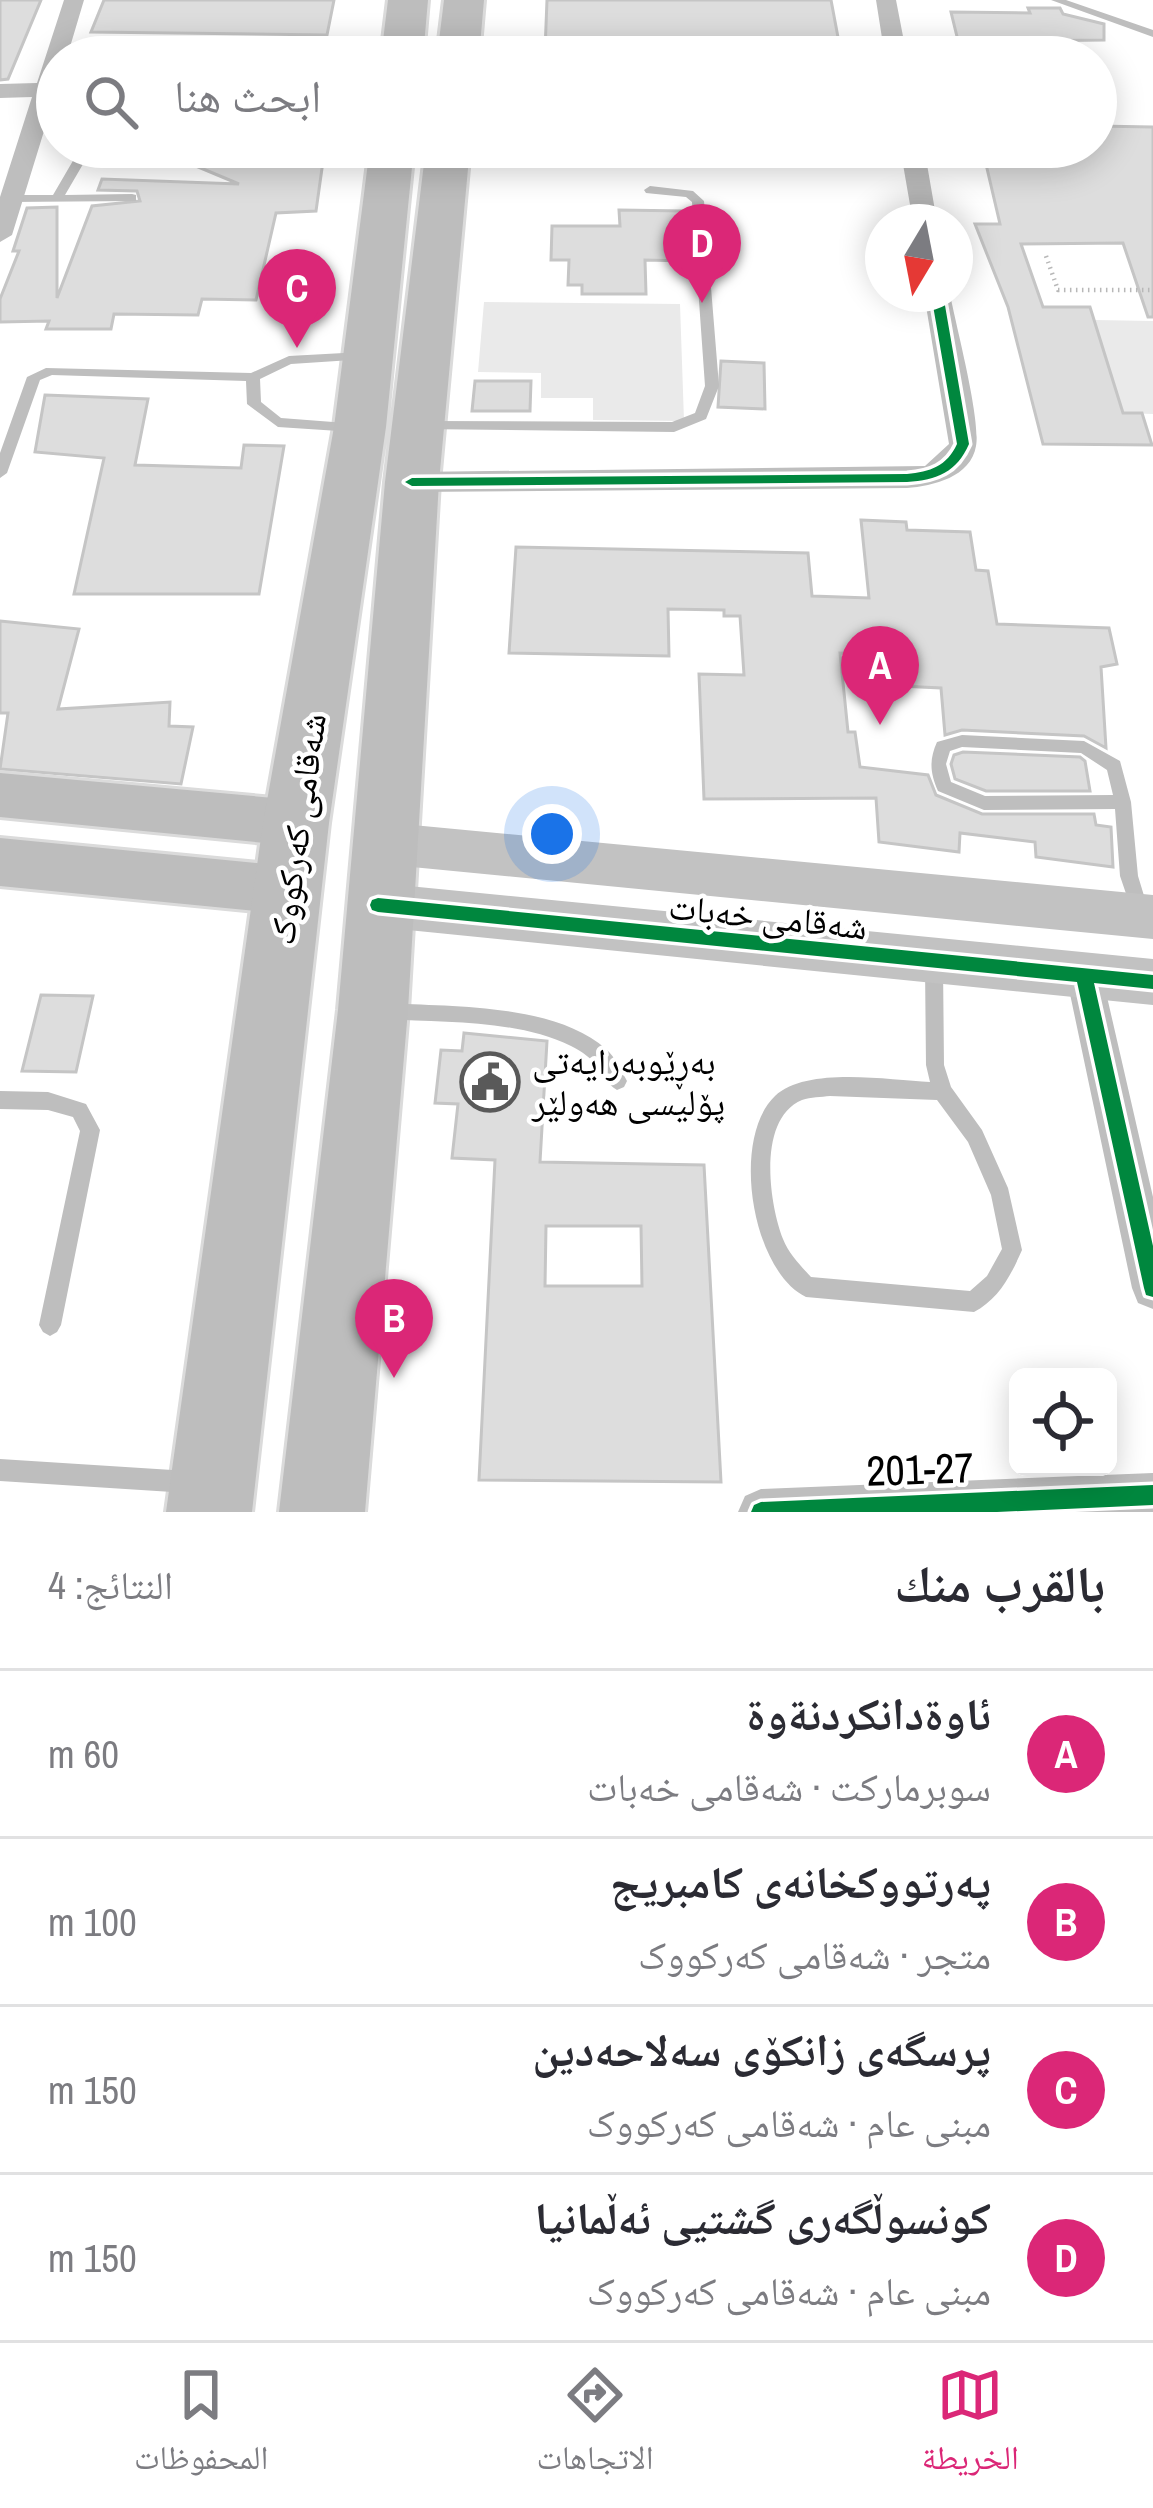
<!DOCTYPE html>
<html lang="ar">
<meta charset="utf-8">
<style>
body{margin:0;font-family:"Archivo Narrow","Noto Naskh Arabic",sans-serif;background:#f7f7f7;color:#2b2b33;direction:rtl}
.controls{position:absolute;right:36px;bottom:36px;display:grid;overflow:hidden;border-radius:18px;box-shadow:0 6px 30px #0003}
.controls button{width:108px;height:108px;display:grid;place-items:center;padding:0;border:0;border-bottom:3px solid #e1e1e2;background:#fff;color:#2b2b33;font:60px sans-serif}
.compass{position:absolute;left:865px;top:204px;width:108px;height:108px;border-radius:50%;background:#fff;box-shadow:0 6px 30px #0003;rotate:190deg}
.you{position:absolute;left:552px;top:834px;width:42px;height:42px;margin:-30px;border:9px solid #fff;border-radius:50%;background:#1a73e8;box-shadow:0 0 0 18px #1a73e833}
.badge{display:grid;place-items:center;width:78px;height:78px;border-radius:50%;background:#db2777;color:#fff;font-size:39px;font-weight:700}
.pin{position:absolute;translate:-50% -99px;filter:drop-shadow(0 3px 6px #0008)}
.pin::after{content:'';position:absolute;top:63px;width:42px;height:36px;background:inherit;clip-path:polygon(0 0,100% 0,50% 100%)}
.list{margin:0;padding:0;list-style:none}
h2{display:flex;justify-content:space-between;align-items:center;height:156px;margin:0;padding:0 48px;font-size:51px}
h2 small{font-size:39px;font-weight:400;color:#7c7c81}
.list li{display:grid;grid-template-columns:78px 1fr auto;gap:36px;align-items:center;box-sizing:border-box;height:168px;padding:0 48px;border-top:3px solid #e1e1e2}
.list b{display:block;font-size:45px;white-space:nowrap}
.list p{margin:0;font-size:39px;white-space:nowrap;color:#7c7c81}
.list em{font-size:39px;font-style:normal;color:#7c7c81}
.icon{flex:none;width:66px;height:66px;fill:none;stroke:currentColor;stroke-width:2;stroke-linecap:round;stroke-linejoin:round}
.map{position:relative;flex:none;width:1153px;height:1512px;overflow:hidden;direction:ltr}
.search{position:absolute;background:#fff;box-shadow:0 6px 30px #0003;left:36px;right:36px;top:36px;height:132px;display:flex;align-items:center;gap:30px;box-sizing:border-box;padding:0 42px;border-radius:66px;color:#7c7c81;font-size:45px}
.sheet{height:828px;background:#fff}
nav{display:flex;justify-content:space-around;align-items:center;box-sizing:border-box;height:168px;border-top:3px solid #e1e1e2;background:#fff;font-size:33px;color:#7c7c81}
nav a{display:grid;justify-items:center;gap:6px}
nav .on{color:#db2777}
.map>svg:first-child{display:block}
.green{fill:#eaeaea}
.building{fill:#ddd;stroke:#c5c5c5;stroke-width:3;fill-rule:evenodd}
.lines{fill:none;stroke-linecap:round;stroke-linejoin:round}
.primary-casing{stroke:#dbdbdb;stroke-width:6}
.highway-casing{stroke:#dbdbdb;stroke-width:6}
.path{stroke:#b8b8b8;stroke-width:4.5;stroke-dasharray:1.5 4.5;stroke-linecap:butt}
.lane{fill:#bebebe;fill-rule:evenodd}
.street{fill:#bebebe;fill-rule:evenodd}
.secondary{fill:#c2c2c2;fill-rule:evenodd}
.primary{fill:#bdbdbd;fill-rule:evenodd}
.highway{fill:#bdbdbd;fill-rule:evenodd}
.cycleway-casing{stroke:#fff;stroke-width:7}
.cycleway{fill:#00873e;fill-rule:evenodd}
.labels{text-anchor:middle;stroke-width:9;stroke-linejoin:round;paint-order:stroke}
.street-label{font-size:36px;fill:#000;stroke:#fff}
.poi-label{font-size:36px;fill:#000;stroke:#fff;text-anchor:start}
.near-street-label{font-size:42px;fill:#000;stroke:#fff}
</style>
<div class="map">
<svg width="1153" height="1512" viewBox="0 0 1153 1512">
<rect width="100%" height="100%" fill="#fff"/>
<!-- green -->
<path class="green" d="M105,39L283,43H284L279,57H97Z
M484,302L680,304L684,421L593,420V398H541V373L478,372Z
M1094,320L1153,321V414L1123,413Z"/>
<!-- building -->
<path class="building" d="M0,0H41L8,79L0,80Z
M104,0H334L327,35L91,32Z
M547,0H831L840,48H775L776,53L545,51Z
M1028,8H1060L1063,14L1104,24V40L1022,41L1027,57H962L951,12L1030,13Z
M1096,126L1153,127V317H1148L1123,243L1021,244L1043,307H1090L1123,413H1142L1152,445L1043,444L1008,307L975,224H1000L982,147H1096Z
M292,147H325L316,211L276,213L256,300L202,299L198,315L114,314L111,329H46L49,321L0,322V299L19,251H13L27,208L57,207V298L92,206L140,201L137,191L98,190L102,179L239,184L172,156L291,155Z
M619,210L684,211L687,261L645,260L646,294H582V285H568L569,260H551L552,226H620Z
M721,361L764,363L765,409L718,407Z
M475,381H531L530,411H472Z
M45,395L148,399L135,465L241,468L244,445L284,446L259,594H74L104,458L35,452Z
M861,520L906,522L907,530L970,532L976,570L988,571L997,624L1109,628L1117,664L1101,667L1106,748L1084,736L962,730L945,735L941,688L900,686L896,654L840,653L848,732H855L860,767L928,775L936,795L982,814H1094L1096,825L1111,827L1113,867L1036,857L1035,842L960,833L959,852L879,842L876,798L704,799L699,674L744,675L740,616H724V610L668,609L669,656L509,653L516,547L808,553L812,596L869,598Z
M0,621L79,629L58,709L170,702L169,726L193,727L181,784L0,769L8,713H0Z
M963,752L1080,757L1085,761L1090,791H986L955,779L951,764L954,755Z
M41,995L93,996L76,1072L22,1071Z
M464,1033L547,1041L540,1162L704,1165L721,1482L479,1480L495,1160L452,1158L458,1104L435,1103L441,1050L462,1051ZM546,1226H641L642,1286H545Z"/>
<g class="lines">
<defs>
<path id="primary" d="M0,773L296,800L316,807L324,823L316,839L296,846L0,817Z
M0,838L288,866L308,873L317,890L308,907L288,914L0,886Z"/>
<path id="highway" d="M388,0H428L423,57H381Z
M444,0H484L479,57H437Z
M370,147H414L386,427L329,823L252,1512H166L263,823L334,427Z
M426,147H470L439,482L408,1010L365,1512H279L338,1010L385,482Z"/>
</defs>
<!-- primary casing -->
<use href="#primary" class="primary-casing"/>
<!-- highway casing -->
<use href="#highway" class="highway-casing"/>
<!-- path -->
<path class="path" d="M1046,256L1058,290H1153"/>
<!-- lane -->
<path class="lane" d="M1051,0H1066L1153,30V37Z
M81,147H93L65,195L132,194L136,195V201L10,202V196L14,195H53Z
M650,186L693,191L704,201L719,386L706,419L674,432L420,429L418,426L425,421L672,422L695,413L705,386L692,202L686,197L646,193L644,190Z
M362,352L369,356L367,359L291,364L260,379L261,402L281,418L359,424L361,427L354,432L278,427L247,404L246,381L52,375L40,380L7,473L0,478V453L27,377L46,368L251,373L289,356Z
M962,735L1084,741L1120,761L1131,802L1138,876L1149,912L1146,917L1140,920L1134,917L1120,876L1115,809L984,810L938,791C930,773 929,760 937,742ZM962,747L1081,753L1107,770L1113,795L985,796L951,782L946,764L950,751Z
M934,957L940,959L943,965L944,1065L951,1087L982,1130L1008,1188L1022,1250C1011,1275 999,1299 974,1312L806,1297C752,1271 730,1139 775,1096C806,1066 889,1080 930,1082L926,1065L925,965L928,959ZM830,1096L937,1100L968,1142L991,1195L1002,1249L987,1276L970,1291L811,1277C800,1265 789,1254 783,1239C769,1203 757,1119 802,1100C811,1097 821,1097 830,1096Z
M385,1003C451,1007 554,1003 606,1049C615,1057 621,1070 627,1081L624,1087L617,1090C607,1084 606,1078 600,1069C593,1059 581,1051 571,1046C515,1019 445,1023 385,1019L378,1017L376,1011L378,1005Z
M0,1091L48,1092L86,1104L100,1130L61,1325L57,1332L50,1336L43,1332L39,1325L80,1131L73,1117L48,1110L0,1109Z
M0,1459L188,1471L196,1474L199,1482L196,1490L188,1493L0,1481Z"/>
<!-- street -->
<path class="street" d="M64,0H84L67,57H57V89L12,235L0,242V197L32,97L0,98V84L37,83Z
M876,0H896L907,57H885Z
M900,147H924L937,222H913Z
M924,294H950C956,326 981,419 976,446C971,477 933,486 907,488L412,492L398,482L412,472L925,466L949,444Z
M1084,959L1097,964L1102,975L1153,1197V1309L1138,1303L1132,1288L1066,975L1071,964Z
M1153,1473V1512H738L745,1496L761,1489Z"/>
<!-- secondary -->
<path class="secondary" d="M381,822L1153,895V939L381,864L363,858L356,843L363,828Z
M378,883L1153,959V1005L378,927L360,920L352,905L360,890Z"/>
<!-- primary -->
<use href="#primary" class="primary"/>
<!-- highway -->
<use href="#highway" class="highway"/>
<defs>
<path id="cycleway" d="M931,294H943L969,444C957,472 937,480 907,482L412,486L405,482L412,478L907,474C930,472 947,466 957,444Z
M378,898L1153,975V989L1094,983L1153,1246V1297L1146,1295L1144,1288L1077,982L378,912L372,910L370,905L372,900Z
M1153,1485V1505L997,1512H751L754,1505L761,1502Z"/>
</defs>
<!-- cycleway casing -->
<use href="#cycleway" class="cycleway-casing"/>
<!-- cycleway -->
<use href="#cycleway" class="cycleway"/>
</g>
<!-- icons -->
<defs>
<symbol id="civic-ring" viewBox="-11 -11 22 22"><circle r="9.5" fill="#fff" stroke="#595959" stroke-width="1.5"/><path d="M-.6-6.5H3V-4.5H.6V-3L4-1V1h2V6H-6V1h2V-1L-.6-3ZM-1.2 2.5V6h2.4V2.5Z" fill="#595959"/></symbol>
</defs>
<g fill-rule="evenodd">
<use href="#civic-ring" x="457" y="1049" width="66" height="66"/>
</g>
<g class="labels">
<!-- street labels -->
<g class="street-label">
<text transform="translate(297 829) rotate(-82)" y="13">شەقامی کەرکووک</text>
<text transform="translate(768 916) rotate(6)" y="13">شەقامی خەبات</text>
</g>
<!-- poi labels -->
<g class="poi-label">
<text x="532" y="1074">بەڕێوبەرایەتی<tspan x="532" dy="41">پۆلیسی هەولێر</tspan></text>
</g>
<!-- near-street labels -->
<g class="near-street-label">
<text transform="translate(920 1469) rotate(-2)" y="15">201-27</text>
</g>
</g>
</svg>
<div class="controls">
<button><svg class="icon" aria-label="locate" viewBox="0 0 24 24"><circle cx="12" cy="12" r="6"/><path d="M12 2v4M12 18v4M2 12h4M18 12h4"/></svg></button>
</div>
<svg class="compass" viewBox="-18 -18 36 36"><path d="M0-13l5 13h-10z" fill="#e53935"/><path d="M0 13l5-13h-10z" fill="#7c7c81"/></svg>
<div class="you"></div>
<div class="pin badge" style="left:880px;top:725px">A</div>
<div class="pin badge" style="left:394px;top:1378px">B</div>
<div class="pin badge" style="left:297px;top:348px">C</div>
<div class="pin badge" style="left:702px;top:303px">D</div>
<div class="search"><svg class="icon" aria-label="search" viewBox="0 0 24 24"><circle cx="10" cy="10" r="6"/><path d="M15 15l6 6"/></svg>ابحث هنا</div>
</div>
<section class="sheet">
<h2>بالقرب منك<small>النتائج: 4</small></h2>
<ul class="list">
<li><span class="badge">A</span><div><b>ئاوةدانكردنةوة</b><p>سوبرماركت · شەقامی خەبات</p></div><em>60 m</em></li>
<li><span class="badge">B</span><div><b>پەرتووکخانەی کامبریج</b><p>متجر · شەقامی کەرکووک</p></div><em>100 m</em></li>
<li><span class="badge">C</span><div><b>پرسگەی زانکۆی سەلاحەدین</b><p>مبنى عام · شەقامی کەرکووک</p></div><em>150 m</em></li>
<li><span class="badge">D</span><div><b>کونسوڵگەری گشتیی ئەڵمانیا</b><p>مبنى عام · شەقامی کەرکووک</p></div><em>150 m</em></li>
</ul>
</section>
<nav>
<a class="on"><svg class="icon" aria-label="map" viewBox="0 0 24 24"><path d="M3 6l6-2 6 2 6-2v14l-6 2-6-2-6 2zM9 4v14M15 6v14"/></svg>الخريطة</a>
<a><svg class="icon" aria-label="directions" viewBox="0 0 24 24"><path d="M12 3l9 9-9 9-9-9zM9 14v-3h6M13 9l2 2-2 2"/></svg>الاتجاهات</a>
<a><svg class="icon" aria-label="saved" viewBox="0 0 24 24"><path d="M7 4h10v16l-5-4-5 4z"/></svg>المحفوظات</a>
</nav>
